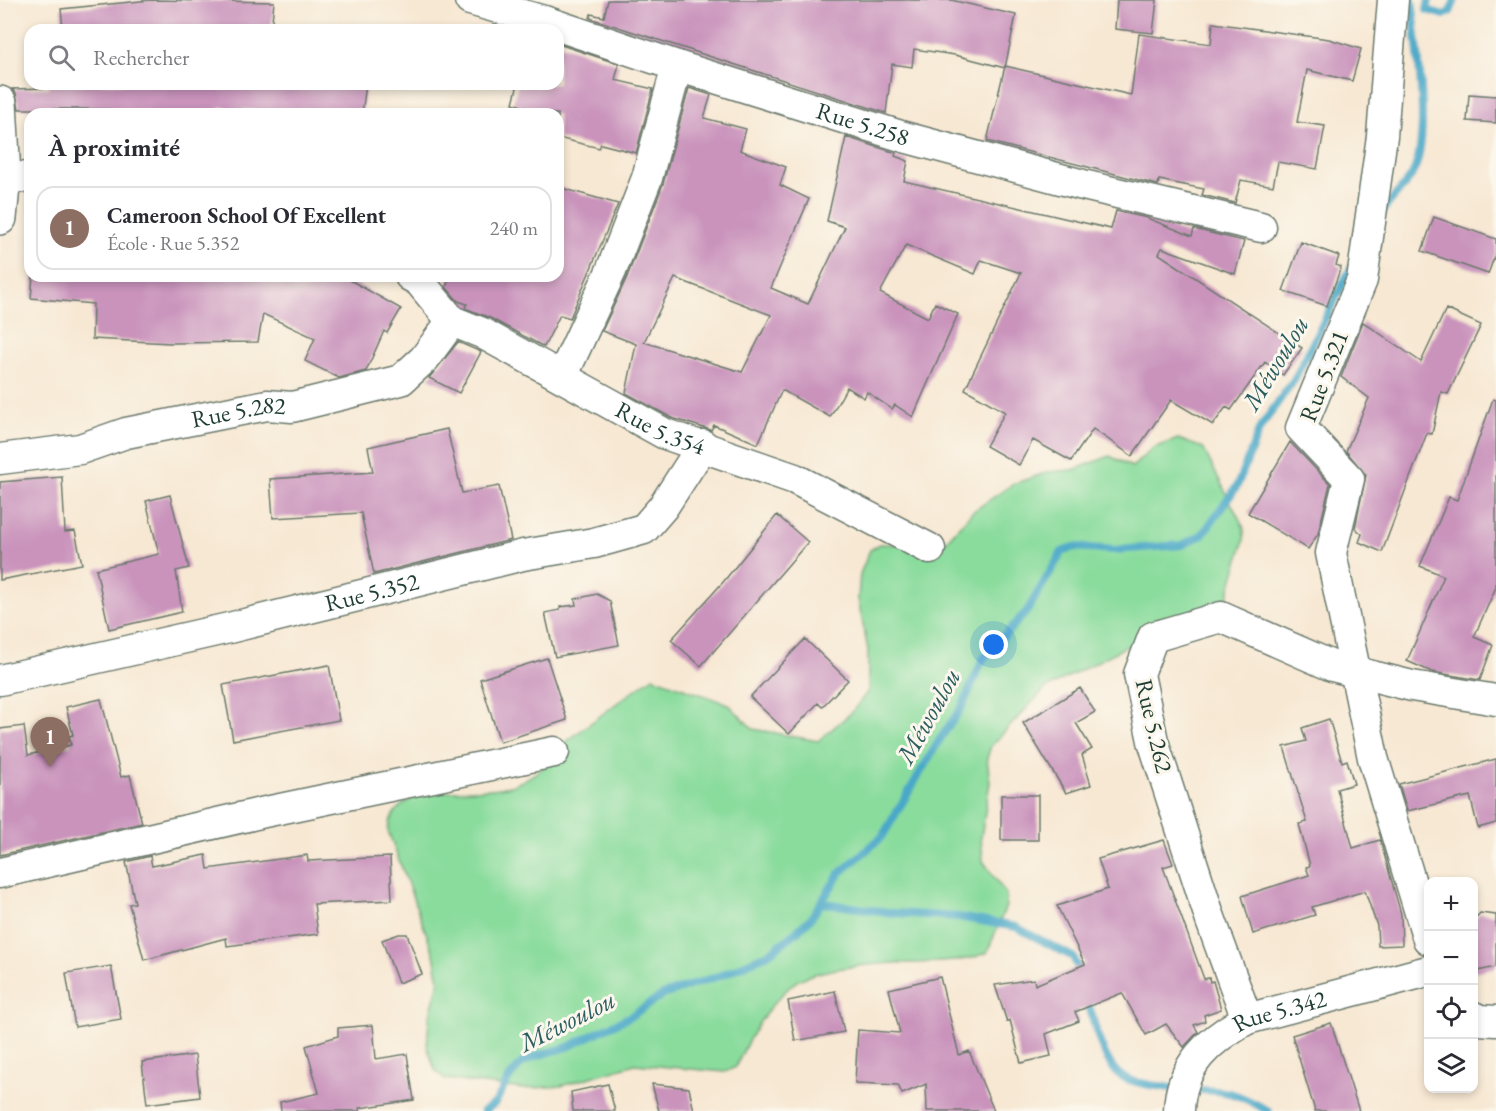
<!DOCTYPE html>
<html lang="fr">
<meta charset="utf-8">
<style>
body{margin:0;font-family:"EB Garamond",serif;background:#f2f2f3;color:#2b2b33}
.controls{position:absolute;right:18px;bottom:18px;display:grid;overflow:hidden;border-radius:12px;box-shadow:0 3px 9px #0003}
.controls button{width:54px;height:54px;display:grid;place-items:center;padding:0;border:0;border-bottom:2px solid #e1e1e2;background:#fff;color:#2b2b33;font:30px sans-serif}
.you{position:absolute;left:994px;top:645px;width:21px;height:21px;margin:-15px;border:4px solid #fff;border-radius:50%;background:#1a73e8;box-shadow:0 0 0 9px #1a73e833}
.badge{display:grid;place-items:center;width:39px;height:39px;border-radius:50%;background:#d1495b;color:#fff;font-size:20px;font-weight:700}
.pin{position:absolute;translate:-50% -50px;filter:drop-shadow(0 2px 3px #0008)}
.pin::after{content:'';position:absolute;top:32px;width:21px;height:18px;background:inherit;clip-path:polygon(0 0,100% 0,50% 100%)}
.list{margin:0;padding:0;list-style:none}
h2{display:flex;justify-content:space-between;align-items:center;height:78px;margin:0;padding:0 24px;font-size:26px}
h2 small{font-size:20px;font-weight:400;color:#7c7c81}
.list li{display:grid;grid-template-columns:39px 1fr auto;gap:18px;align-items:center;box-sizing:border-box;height:84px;margin:0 12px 12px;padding:0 12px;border:2px solid #e1e1e2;border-radius:18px}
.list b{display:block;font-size:22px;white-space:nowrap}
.list p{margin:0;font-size:20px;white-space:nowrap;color:#7c7c81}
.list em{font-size:20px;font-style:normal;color:#7c7c81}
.icon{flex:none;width:33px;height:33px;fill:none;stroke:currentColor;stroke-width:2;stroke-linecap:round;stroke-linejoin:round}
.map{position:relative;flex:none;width:1496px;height:1111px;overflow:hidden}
.search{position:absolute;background:#fff;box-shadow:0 3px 9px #0003;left:24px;top:24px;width:540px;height:66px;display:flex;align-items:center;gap:15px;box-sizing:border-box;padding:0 21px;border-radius:18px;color:#7c7c81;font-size:22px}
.panel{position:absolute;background:#fff;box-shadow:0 3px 9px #0003;left:24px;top:108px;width:540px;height:174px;border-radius:18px}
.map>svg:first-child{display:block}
.green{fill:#8adc9d;stroke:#548c68;stroke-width:1.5}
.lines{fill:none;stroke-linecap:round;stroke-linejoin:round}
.stream{stroke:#49a8c8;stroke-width:8}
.building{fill:#c993bc;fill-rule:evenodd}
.street-casing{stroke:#6b796c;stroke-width:33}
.secondary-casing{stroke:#6b796c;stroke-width:36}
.street{stroke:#fff;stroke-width:30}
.secondary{stroke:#fff;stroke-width:33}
.labels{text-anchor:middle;stroke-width:6;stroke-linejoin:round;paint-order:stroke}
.street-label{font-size:24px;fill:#1f3d34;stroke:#fbf7ec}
.water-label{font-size:26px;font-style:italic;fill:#2c5d60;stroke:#fbf7ec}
</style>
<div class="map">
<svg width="1496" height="1111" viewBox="0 0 1496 1111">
<rect width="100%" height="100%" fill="#fbf7ec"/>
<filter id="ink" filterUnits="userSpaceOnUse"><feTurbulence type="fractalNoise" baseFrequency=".0167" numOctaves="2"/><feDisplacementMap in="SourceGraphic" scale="12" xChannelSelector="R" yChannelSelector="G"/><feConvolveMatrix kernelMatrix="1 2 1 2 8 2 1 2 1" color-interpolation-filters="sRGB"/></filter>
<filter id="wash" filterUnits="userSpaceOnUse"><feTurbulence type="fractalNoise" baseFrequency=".008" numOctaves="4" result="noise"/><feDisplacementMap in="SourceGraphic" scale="24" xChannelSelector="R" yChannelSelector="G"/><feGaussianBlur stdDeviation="1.35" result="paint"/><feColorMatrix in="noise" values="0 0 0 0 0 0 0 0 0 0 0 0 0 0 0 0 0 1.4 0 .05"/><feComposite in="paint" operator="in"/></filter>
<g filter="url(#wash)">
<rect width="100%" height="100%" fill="#f7e8d3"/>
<!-- green -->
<path class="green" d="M1178,439L1203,448L1244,528V540L1226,603L1127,646L1045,689L991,746L987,758L990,782L981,837L983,861L1006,894V906L987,953C958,964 936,962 905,963C881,963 811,968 793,984C767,1006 749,1036 736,1067L725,1072L635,1064L561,1086L523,1089L445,1079L435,1070L427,1046L429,1019L439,981L434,954L388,831C394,776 481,798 516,784C525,780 540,771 547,764C552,760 552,754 557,749C589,724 620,700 653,677L728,704L753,729L818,741L852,712L868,691V650L858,599L860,574L870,550L880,544L935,545L946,541L972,512L1013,484L1048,472L1073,470L1110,456L1132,467L1153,448Z"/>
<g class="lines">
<!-- stream -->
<path class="stream" d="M1429,0L1427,10L1444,15L1450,12L1455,0
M1382,213C1390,199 1403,189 1411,176C1433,141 1416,42 1412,0
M822,903L894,913L958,917L1016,927L1073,957L1082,976
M1087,997C1092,1017 1103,1066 1123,1077C1138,1085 1161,1086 1178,1089
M1189,1090C1224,1089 1238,1093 1268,1111
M484,1111L495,1103L509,1078L522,1063L532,1057L568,1047L631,1016L663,995L724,974L768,954L794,934L811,918L840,873L882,837L940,739L962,707L983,659L1027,611L1062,552L1074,547L1115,550L1182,545L1202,535L1237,486L1260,428L1295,378L1352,266"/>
</g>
<g id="blocks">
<!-- building -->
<path class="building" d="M151,0L274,2L271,30H63L61,9Z
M608,0H951L1016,15L1005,68L955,55L914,49L912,67L892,64L886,113L590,18L591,14L604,17Z
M1117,0H1157L1153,33L1115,29Z
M1213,23L1329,39L1361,49L1352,81L1307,70L1297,122L1325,126L1317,169L1278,162L1273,186L1241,180L1235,203L1202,195L1204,189L1159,180L1158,185L987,141L1005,66L1131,95L1139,34L1211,44Z
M558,44L619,64L615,80L653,89L636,153L601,144L599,148L558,138V114H547L513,103L518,84H558Z
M49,84H366L362,114H287L219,107V114H111V109H19L16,93L12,89L49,88Z
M689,88L711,95L704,118L746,129L740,150L786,167L780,185L809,199L771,288L808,304L845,227L827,221L846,137L896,153L895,156L908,161L904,181L1111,229L1116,211L1147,218L1192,236L1194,229L1244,241L1235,274L1162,248L1159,254L1302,348L1283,375L1265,362L1231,410L1226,407L1213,425L1171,400L1132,456L1093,429L1071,461L1033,440L1019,465L986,446L1005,412L965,389L1021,273L981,260L975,274L906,245L880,293L928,318L935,303L958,314L913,417L895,405L892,409L867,392L864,398L847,387L830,417L782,390L758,444L714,425L711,430L672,418L626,393L636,344L602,331L627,277L663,184ZM675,278L771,315L742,372L644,342Z
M1469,94L1496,96V123L1467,121Z
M558,187L618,204L570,318L560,315L544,347L490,318L465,308L467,304L458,301L446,287L450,276H558Z
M1434,217L1496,239V252L1488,274L1422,251Z
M1301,242L1339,256L1336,265L1341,267L1327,306L1283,291Z
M33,276H343L401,309L387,333L384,331L366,371L339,378L305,361L315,338L263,314L258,342L171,343L92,339L93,304L31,298Z
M1446,309L1481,325L1448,394L1441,392L1432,434L1427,433L1382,552L1359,542L1362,534L1355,528L1366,475L1346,451L1369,398L1341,377L1363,322L1421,362Z
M458,342L481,352L459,393L429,378Z
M1493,399L1496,400V587L1474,637L1493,645L1480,680L1432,672L1407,661L1444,576L1420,566L1449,497L1457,500Z
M447,429L462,493L499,486L511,540L374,574L361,513L273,518L270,479L373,472L368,447Z
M1290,442L1330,484L1318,534L1308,549L1248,513Z
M62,477L65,532L75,531L82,564L0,580V482Z
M170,495L189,568L176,571L182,612L109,629L96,569L159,554L146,501Z
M777,515L808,542L701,666L671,640L724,581Z
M597,594L610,601L619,645L555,657L545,613L560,610V607L576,605L575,599Z
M805,639L848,680L822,707L818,703L789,734L750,697Z
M547,658L567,720L500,742L480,679Z
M329,665L339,720L233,740L223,685Z
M1080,688L1095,712L1076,723L1092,749L1082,755L1091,785L1066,793L1023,723Z
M101,699L121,777L130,775L142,823L0,855V729L24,726L28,755L71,745L69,736L73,735L66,707Z
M1329,719L1342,762L1347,760L1354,784L1337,789L1353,848L1380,840L1401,914L1402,945L1378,946L1377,926L1365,891L1312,907L1315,915L1253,934L1242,896L1309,875L1306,867L1310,866L1299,824L1307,822L1284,747L1306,741L1302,728Z
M1496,759V823L1478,828L1470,796L1407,811L1399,784Z
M1001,795H1038V840H1001Z
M1164,840L1173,864L1163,867L1204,979L1209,978L1210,982L1213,981L1221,1009L1204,1015L1205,1021L1194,1025L1198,1032L1184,1047L1166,1024L1146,1035L1122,993L1075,1012L1079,1021L1046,1034L1051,1056L1021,1063L1010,1020L1007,1022L995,985L1034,979L1035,985L1085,964L1057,906L1108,889L1098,859Z
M206,855L208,869L307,855L308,861L390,857L392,900L314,904L318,934L227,946L226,938L144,960L129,904L135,903L126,862L150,856L152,866Z
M1480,913L1496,915V967L1473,972V921Z
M399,934H407L422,974L398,983L382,940Z
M111,966L121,1019L75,1027L66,973Z
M940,977L959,1055L969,1051L994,1111H927L926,1084L902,1094L898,1085L855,1083L858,1030L900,1033L889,989Z
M835,991L844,1032L795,1041L788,1001Z
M1331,1023L1359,1111H1315L1292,1035Z
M373,1025L376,1059L407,1054L414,1100L359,1108L360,1111H281L280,1102L319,1093L306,1046L338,1036V1028Z
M195,1055L200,1097L147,1104L142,1062Z
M608,1084L615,1111H573L571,1092Z
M652,1084L689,1088L694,1111H659Z"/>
</g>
</g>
<g filter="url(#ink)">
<use href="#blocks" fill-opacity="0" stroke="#6b796c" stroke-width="1.5"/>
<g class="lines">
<defs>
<g id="street">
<path id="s1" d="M470,0L544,21L677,66L904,137L1083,185L1261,227"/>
<path d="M1393,0L1382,136L1362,280L1301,428L1349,479L1331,553L1373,758L1428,939"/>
<path d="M4,176L30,178"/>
<path id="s2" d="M410,276L419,281L452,321L482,333L665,434L795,479L930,549"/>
<path d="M562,377L611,271L647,178L677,66"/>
<path id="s3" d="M0,459L80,449L126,433L267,405L292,407L401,380L424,359L452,321"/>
<path id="s4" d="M0,680L229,628L523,555L594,543L644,529L663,507L703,445"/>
<path d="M0,873L265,812L554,752"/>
<path d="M1474,1017L1479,1020L1496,1021"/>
<path d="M1247,1019L1210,918L1153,741L1139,674L1153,637L1221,617L1332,666L1412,686L1496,700"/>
<path id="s5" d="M1179,1111C1180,1065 1210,1039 1247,1019L1428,971"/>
</g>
<path id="secondary" d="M0,103L4,176L0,218"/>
</defs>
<!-- street casing -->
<use href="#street" class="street-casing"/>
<!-- secondary casing -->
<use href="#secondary" class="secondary-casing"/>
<!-- street -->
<use href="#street" class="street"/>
<!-- secondary -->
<use href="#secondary" class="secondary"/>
</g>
</g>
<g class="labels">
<!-- street labels -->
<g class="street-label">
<text dy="8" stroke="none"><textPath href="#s1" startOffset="412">Rue 5.258</textPath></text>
<text transform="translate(1324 376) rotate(-69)" y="8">Rue 5.321</text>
<text dy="8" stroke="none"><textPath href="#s3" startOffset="244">Rue 5.282</textPath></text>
<text dy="8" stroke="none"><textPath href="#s2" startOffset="297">Rue 5.354</textPath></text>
<text dy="8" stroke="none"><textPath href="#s4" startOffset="382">Rue 5.352</textPath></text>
<text transform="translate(1154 726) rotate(77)" y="8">Rue 5.262</text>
<text dy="8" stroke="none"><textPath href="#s5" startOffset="154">Rue 5.342</textPath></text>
</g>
<!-- water labels -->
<g class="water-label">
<text transform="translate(1275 363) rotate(-59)" y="9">Méwoulou</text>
<text transform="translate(928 716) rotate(-61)" y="9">Méwoulou</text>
<text transform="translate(567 1021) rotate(-27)" y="9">Méwoulou</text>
</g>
</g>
</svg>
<div class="controls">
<button>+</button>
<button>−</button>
<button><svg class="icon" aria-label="locate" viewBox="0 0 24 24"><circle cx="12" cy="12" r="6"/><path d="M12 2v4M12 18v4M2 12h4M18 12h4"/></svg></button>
<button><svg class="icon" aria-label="layers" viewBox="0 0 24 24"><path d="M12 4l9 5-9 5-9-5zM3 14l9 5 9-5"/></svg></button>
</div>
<div class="you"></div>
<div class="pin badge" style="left:50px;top:767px;background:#8d6e63">1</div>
<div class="search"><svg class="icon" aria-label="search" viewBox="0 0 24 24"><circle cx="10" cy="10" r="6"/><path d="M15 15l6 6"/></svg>Rechercher</div>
<section class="panel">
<h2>À proximité<small></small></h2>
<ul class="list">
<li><span class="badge" style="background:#8d6e63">1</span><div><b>Cameroon School Of Excellent</b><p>École · Rue 5.352</p></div><em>240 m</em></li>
</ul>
</section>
</div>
